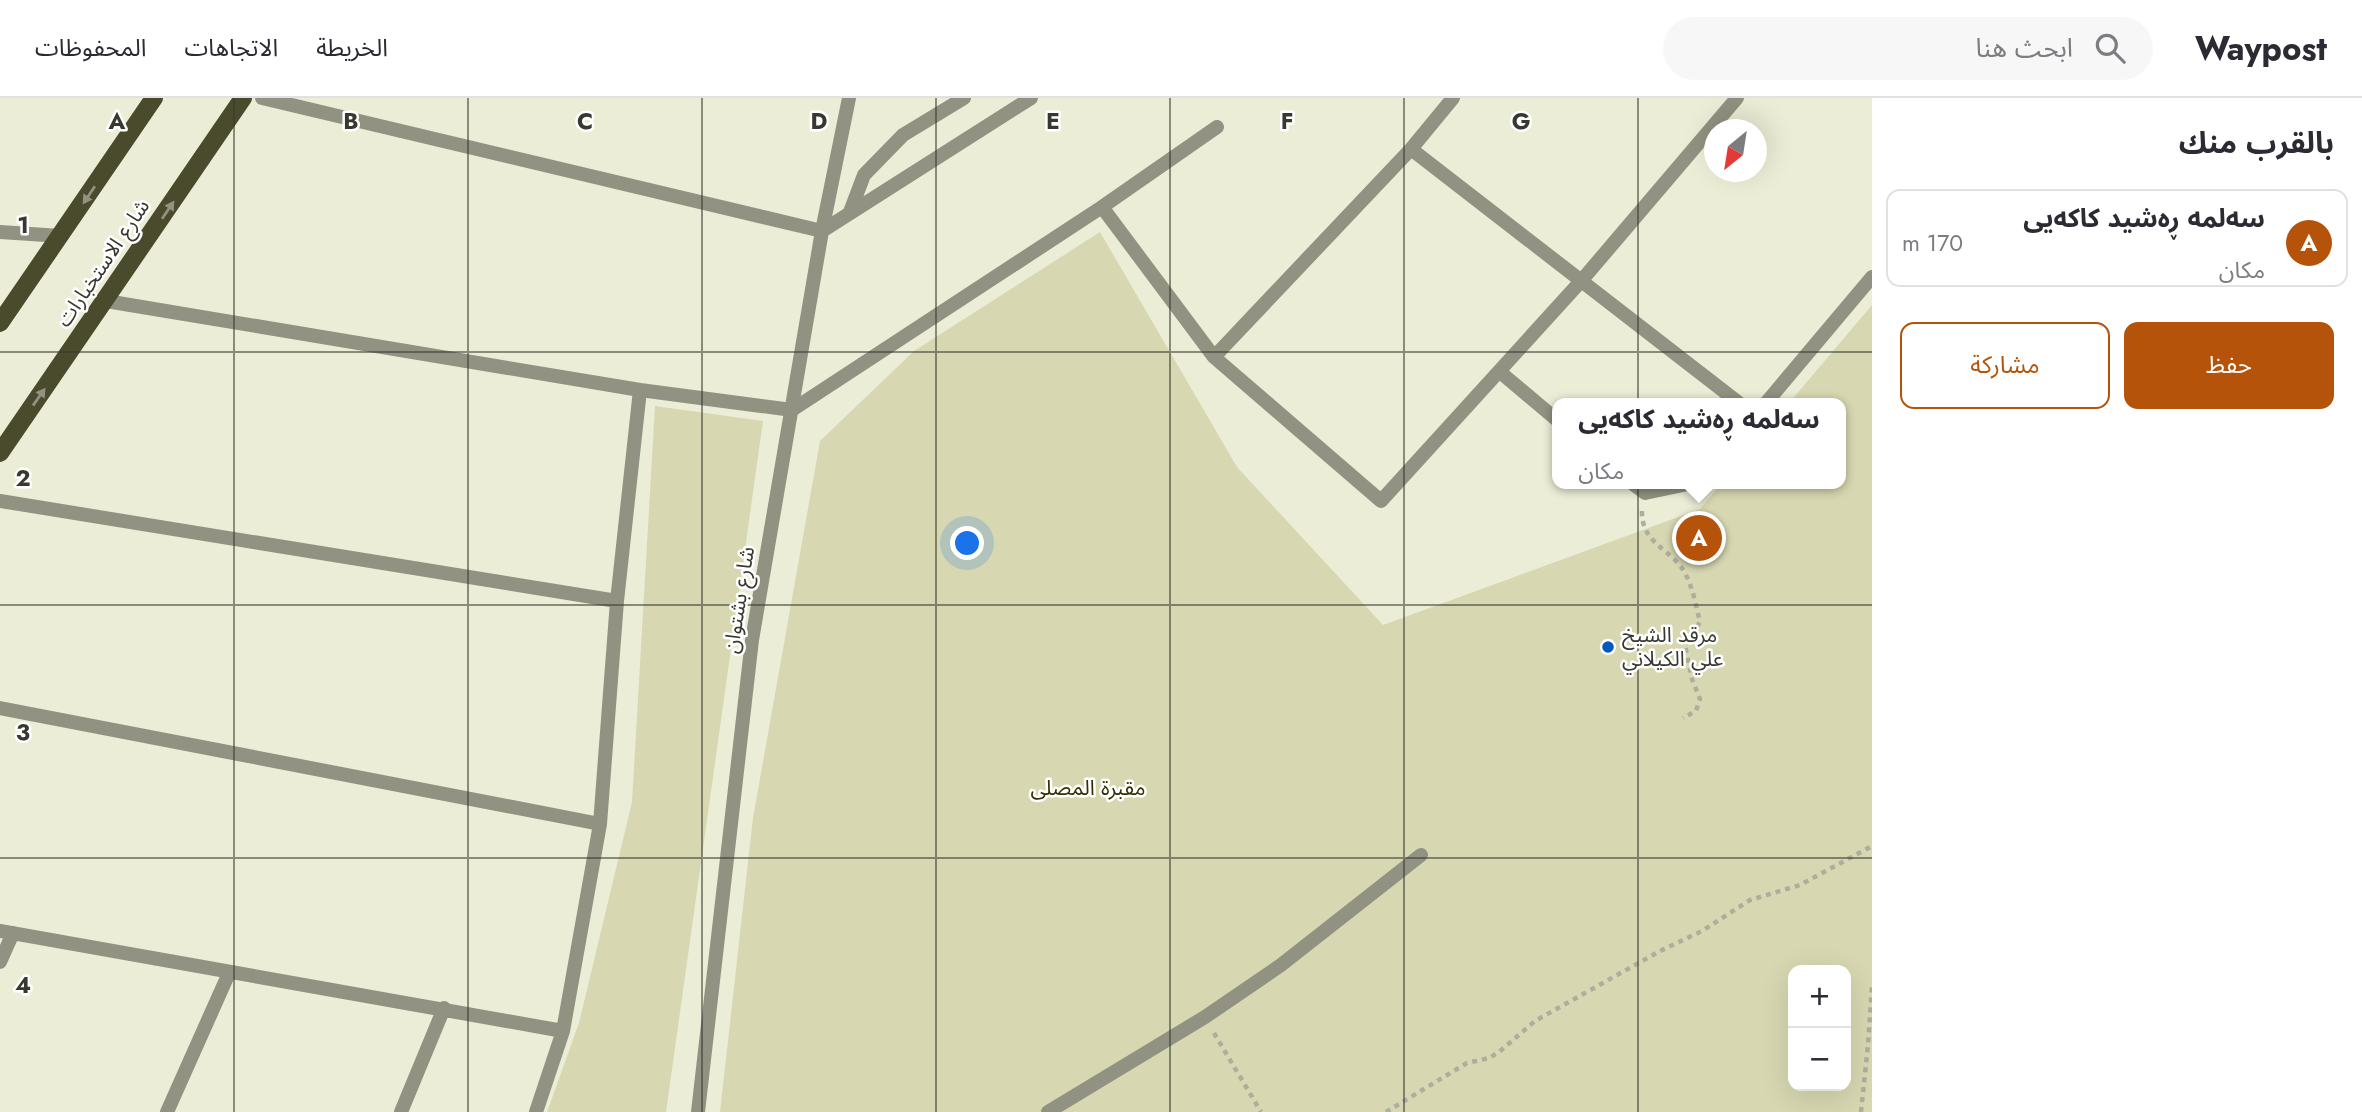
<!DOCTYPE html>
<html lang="ar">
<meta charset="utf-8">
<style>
body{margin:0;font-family:Jost,"Noto Sans Arabic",sans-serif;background:#f7f7f7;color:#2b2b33;direction:rtl}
.controls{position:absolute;right:21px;bottom:21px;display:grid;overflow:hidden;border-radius:14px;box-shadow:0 7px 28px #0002}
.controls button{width:63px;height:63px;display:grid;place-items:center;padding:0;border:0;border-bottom:2px solid #e1e1e2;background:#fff;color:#2b2b33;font:35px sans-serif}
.compass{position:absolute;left:1704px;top:21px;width:63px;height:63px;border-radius:50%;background:#fff;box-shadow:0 7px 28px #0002;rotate:210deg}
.you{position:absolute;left:968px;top:446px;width:24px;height:24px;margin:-18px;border:5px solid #fff;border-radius:50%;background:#1a73e8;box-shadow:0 0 0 10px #1a73e833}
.badge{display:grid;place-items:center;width:46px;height:46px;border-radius:50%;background:#b45309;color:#fff;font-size:23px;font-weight:700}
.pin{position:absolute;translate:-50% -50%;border:4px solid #fff;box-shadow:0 2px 7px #0006}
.popup{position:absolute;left:1552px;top:300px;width:294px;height:91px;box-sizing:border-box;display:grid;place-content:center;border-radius:14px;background:#fff;filter:drop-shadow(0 2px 5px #0005);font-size:23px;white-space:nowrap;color:#7c7c81}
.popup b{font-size:26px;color:#2b2b33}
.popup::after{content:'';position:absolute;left:50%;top:100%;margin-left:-14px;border:14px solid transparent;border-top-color:#fff}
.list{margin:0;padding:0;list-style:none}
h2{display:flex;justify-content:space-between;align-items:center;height:91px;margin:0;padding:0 28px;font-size:30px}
h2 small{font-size:23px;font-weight:400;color:#7c7c81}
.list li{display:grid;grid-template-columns:46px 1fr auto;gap:21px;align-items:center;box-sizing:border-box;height:98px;margin:0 14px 14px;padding:0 14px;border:2px solid #e1e1e2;border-radius:14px}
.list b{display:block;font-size:26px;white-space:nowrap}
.list p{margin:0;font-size:23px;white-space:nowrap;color:#7c7c81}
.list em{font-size:23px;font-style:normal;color:#7c7c81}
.actions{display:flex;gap:14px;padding:21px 28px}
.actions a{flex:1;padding:16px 0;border:2px solid #b45309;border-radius:14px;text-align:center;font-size:24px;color:#b45309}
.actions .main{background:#b45309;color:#fff}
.icon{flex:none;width:38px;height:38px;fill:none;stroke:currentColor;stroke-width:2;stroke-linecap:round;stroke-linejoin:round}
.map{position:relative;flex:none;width:1872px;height:1014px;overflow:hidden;direction:ltr}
header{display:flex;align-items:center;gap:42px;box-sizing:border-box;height:98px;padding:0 35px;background:#fff;border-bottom:2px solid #e1e1e2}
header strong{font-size:33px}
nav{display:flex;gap:38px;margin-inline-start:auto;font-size:24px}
.search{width:490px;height:63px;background:#f7f7f7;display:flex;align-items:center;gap:18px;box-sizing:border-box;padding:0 24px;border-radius:38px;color:#7c7c81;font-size:26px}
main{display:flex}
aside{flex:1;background:#fff}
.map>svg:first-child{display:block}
.green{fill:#d7d8b1;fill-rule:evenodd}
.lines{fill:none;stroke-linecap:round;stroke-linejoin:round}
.path{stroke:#adae9c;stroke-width:4.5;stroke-dasharray:5 5;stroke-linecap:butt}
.service{stroke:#919281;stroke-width:14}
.minor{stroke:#919281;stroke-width:14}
.tertiary{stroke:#919281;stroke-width:14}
.primary{stroke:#4a4a2d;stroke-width:18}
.oneway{fill:#929281}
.grid{fill:none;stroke:#37382f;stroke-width:2;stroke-opacity:0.55}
.poi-dot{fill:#0058c1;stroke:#fff;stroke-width:2.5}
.labels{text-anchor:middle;stroke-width:5;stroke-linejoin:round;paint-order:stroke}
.street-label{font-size:21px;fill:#37382f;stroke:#fff}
.poi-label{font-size:21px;fill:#37382f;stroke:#fff;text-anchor:start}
.park-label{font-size:21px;fill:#313000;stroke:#fff}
.grid-label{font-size:23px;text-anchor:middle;font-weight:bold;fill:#37382f;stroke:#fff;stroke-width:5;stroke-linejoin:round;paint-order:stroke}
</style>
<header>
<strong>Waypost</strong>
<div class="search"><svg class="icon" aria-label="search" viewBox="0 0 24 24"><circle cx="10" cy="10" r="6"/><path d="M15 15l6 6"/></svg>ابحث هنا</div>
<nav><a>الخريطة</a><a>الاتجاهات</a><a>المحفوظات</a></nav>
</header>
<main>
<aside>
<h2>بالقرب منك<small></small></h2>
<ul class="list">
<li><span class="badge">A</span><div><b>سەلمە ڕەشید کاکەیی</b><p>مكان</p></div><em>170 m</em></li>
</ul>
<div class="actions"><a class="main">حفظ</a><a>مشاركة</a></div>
</aside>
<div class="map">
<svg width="1872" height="1014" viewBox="0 0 1872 1014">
<rect width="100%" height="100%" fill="#ecedd6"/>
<!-- green -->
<path class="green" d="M1100,134L1237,369L1383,527L1700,411L1721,386H1841V305H1789L1872,207V1014H720L753,720L820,343L914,253ZM1793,872H1846V988H1793Z
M655,308L763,323L666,1014H547L579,925L632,704Z"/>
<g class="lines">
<!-- path -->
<path class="path" d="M1642,413C1641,446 1672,451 1685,475C1693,490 1696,508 1700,524L1685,547L1692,581L1700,601L1696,613L1683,620
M1214,935L1261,1014
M1386,1014L1467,965L1489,960L1499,954L1535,923L1660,853L1702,833L1750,802L1800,787L1872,748
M1861,1014L1868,947L1872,886"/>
<!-- service -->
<path class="service" d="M1048,1014L1205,919L1281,867L1421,757"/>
<!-- minor -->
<path class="minor" d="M262,0L822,133L1031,0
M1411,51L1739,305
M1102,109L1217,29
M850,114L864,77L903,37L964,0
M0,134L61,138
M106,203L640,292L792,312L1102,109L1214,259L1411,51L1453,0
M1214,259L1381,403L1582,182L1737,0
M1500,274L1557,322
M1766,305L1872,179
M1633,386L1645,395L1688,386
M0,403L617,503
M0,610L600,726
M0,833L563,933
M0,864L13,835
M167,1014L229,875
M401,1014L444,910
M536,1014L563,933L600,726L617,503L640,292"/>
<!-- tertiary -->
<path class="tertiary" d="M698,1014L752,542L822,133L849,0"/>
<!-- primary -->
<path class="primary" d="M0,225L154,0
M0,355L243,0"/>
</g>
<!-- one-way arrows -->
<defs><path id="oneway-solid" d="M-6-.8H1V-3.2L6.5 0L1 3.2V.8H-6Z" transform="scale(1.75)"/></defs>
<g class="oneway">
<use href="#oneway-solid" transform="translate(89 97) rotate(124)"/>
<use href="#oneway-solid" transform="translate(168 112) rotate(-56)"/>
<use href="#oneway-solid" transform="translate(39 299) rotate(-55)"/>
</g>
<!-- grid -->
<path class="grid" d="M234,0V1014M468,0V1014M702,0V1014M936,0V1014M1170,0V1014M1404,0V1014M1638,0V1014M0,254H1872M0,507H1872M0,760H1872"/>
<!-- markers -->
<circle class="poi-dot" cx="1608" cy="549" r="7"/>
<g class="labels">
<!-- street labels -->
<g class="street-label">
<text transform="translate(103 165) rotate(-56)" y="7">شارع الاستخبارات</text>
<text transform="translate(739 502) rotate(-81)" y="7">شارع بشتوان</text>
</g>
<!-- poi labels -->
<g class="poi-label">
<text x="1622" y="544">مرقد الشيخ<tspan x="1622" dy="24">علي الكيلاني</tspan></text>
</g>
<!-- park labels -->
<g class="park-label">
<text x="1088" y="697">مقبرة المصلى</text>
</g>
</g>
<g class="grid-label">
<text x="117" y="31">A</text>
<text x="351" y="31">B</text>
<text x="585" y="31">C</text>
<text x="819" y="31">D</text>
<text x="1053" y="31">E</text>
<text x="1287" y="31">F</text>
<text x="1521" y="31">G</text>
<text x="23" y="135">1</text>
<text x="23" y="388">2</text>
<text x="23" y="642">3</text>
<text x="23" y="895">4</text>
</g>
</svg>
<div class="controls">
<button>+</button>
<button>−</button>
</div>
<svg class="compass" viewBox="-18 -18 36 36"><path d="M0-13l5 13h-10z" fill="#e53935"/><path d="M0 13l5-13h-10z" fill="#7c7c81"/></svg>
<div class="you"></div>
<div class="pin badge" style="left:1699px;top:440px">A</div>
<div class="popup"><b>سەلمە ڕەشید کاکەیی</b>مكان</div>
</div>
</main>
